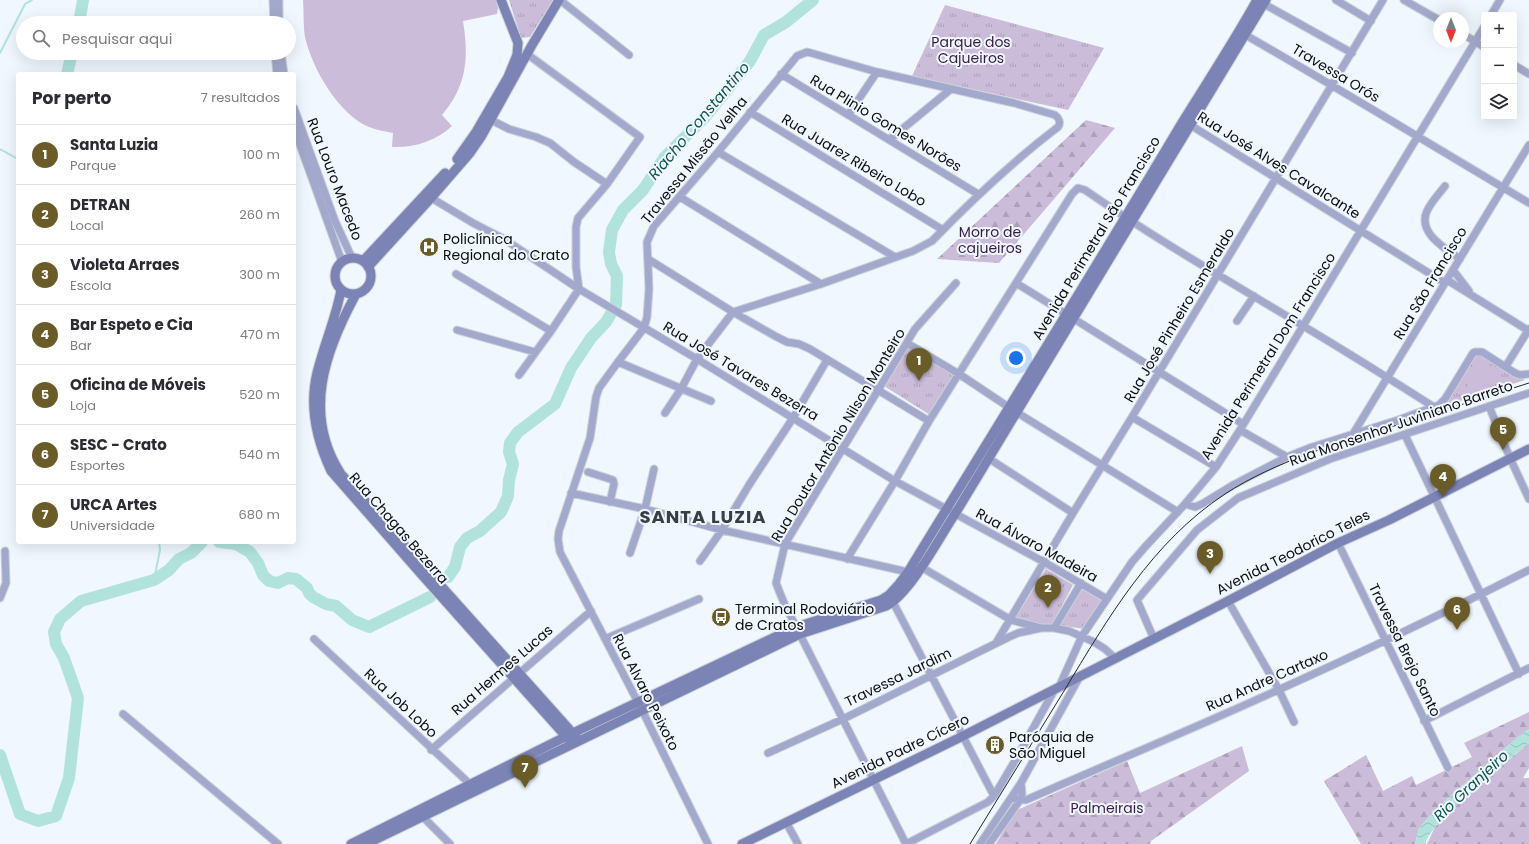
<!DOCTYPE html>
<html lang="pt">
<meta charset="utf-8">
<style>
body{margin:0;font-family:Poppins,sans-serif;background:#f7f7f7;color:#2b2b33}
.controls{position:absolute;right:12px;top:12px;display:grid;overflow:hidden;border-radius:4px;box-shadow:0 4px 16px #0002}
.controls button{width:36px;height:36px;display:grid;place-items:center;padding:0;border:0;border-bottom:1px solid #e1e1e2;background:#fff;color:#2b2b33;font:20px sans-serif}
.compass{position:absolute;left:1433px;top:12px;width:36px;height:36px;border-radius:50%;background:#fff;box-shadow:0 4px 16px #0002;rotate:180deg}
.you{position:absolute;left:1016px;top:358px;width:14px;height:14px;margin:-10px;border:3px solid #fff;border-radius:50%;background:#1a73e8;box-shadow:0 0 0 6px #1a73e833}
.badge{display:grid;place-items:center;width:26px;height:26px;border-radius:50%;background:#6a5c29;color:#fff;font-size:13px;font-weight:700}
.pin{position:absolute;translate:-50% -33px;filter:drop-shadow(0 1px 2px #0008)}
.pin::after{content:'';position:absolute;top:21px;width:14px;height:12px;background:inherit;clip-path:polygon(0 0,100% 0,50% 100%)}
.list{margin:0;padding:0;list-style:none}
h2{display:flex;justify-content:space-between;align-items:center;height:52px;margin:0;padding:0 16px;font-size:17px}
h2 small{font-size:13px;font-weight:400;color:#7c7c81}
.list li{display:grid;grid-template-columns:26px 1fr auto;gap:12px;align-items:center;box-sizing:border-box;height:60px;padding:0 16px;border-top:1px solid #e1e1e2}
.list b{display:block;font-size:15px;white-space:nowrap}
.list p{margin:0;font-size:13px;white-space:nowrap;color:#7c7c81}
.list em{font-size:13px;font-style:normal;color:#7c7c81}
.icon{flex:none;width:22px;height:22px;fill:none;stroke:currentColor;stroke-width:2;stroke-linecap:round;stroke-linejoin:round}
.map{position:relative;flex:none;width:1529px;height:844px;overflow:hidden}
.search{position:absolute;background:#fff;box-shadow:0 4px 16px #0002;left:16px;top:16px;width:280px;height:44px;display:flex;align-items:center;gap:10px;box-sizing:border-box;padding:0 14px;border-radius:22px;color:#7c7c81;font-size:15px}
.panel{position:absolute;background:#fff;box-shadow:0 4px 16px #0002;left:16px;top:72px;width:280px;height:472px;border-radius:4px}
.map>svg:first-child{display:block}
.grass{fill:url(#grass-tufts)}
.forest{fill:url(#forest-firs)}
.garden{fill:#cbbcd9}
.water{fill:url(#water-waves)}
.lines{fill:none;stroke-linecap:round;stroke-linejoin:round}
.stream{stroke:#b1e3dc;stroke-width:2}
.river{stroke:#b1e3dc;stroke-width:12}
.street-casing{stroke:#cbd1d8;stroke-width:9}
.secondary-casing{stroke:#cbd1d8;stroke-width:11}
.street{stroke:#a3a9cc;stroke-width:7}
.secondary{stroke:#7c83b5;stroke-width:9}
.tram{stroke:#232628;stroke-width:1}
.labels{text-anchor:middle;stroke-width:4;stroke-linejoin:round;paint-order:stroke}
.park-label{font-size:14px;fill:#351b48;stroke:#f0f7fe}
.street-label{font-size:14px;fill:#0a0c0e;stroke:#f0f7fe}
.poi-label{font-size:14px;fill:#0a0c0e;stroke:#f0f7fe;text-anchor:start}
.water-label{font-size:15px;font-style:italic;fill:#0d534e;stroke:#f0f7fe}
.district-label{font-size:18px;font-weight:bold;letter-spacing:1px;fill:#383e43;stroke:#f0f7fe}
</style>
<div class="map">
<svg width="1529" height="844" viewBox="0 0 1529 844">
<defs>
<pattern id="grass-tufts" width="24" height="20" patternUnits="userSpaceOnUse"><rect width="24" height="20" fill="#cbbcd9"/><path d="M3 7l-1-3M5 7V3M7 7l1-3M15 17l-1-3M17 17v-4M19 17l1-3" fill="none" stroke="#ada0b9"/></pattern>
<pattern id="forest-firs" width="22" height="20" patternUnits="userSpaceOnUse"><rect width="22" height="20" fill="#cbbcd9"/><path d="M5 1l3.5 6h-7zM16 11l3.5 6h-7z" fill="#ada0b9"/></pattern>
<pattern id="water-waves" width="16" height="10" patternUnits="userSpaceOnUse"><rect width="16" height="10" fill="#b1e3dc"/><path d="M0 5q4-4 8 0t8 0" fill="none" stroke="#97c2bc"/></pattern>
</defs>
<rect width="100%" height="100%" fill="#f0f7fe"/>
<!-- grass -->
<path class="grass" d="M509,0H553L530,37L521,38Z
M945,5L1104,48L1068,110L912,76Z
M908,347L954,376L930,415L884,386Z
M1482,353L1525,380L1442,407L1474,354Z
M1046,569L1073,585L1051,626L1035,624L1015,618Z
M1082,588L1102,599L1084,629L1058,625Z"/>
<!-- forest -->
<path class="forest" d="M1086,120L1115,128L999,263L937,259Z
M1529,712V729L1519,736L1437,808L1419,828L1415,844H1361L1324,781L1366,755L1383,791L1412,776L1416,785L1472,757L1464,743Z
M1529,743V768L1523,778H1529V844H1427L1435,827L1465,797Z
M1242,746L1249,771L1151,841L1150,844H996L1015,811L1127,761L1140,793Z"/>
<!-- garden -->
<path class="garden" d="M303,0H496L498,8L497,14L463,21C469,57 467,86 442,115L452,126C436,141 414,148 392,147L393,133C385,131 376,130 369,127C338,114 312,68 305,37C303,24 304,12 303,0Z
M1494,365L1500,383L1470,393L1464,375Z"/>
<!-- water -->
<path class="water" d="M1529,729V743C1512,758 1425,826 1426,844H1415L1419,828L1437,808L1519,736Z"/>
<g class="lines">
<!-- stream -->
<path class="stream" d="M0,53L25,4L32,0
M0,149L18,159
M154,580L160,550L159,542"/>
<!-- river -->
<path class="river" d="M79,23L83,0
M67,74L72,53
M219,542L236,544L250,552L258,563L263,575L269,581L278,583L288,578L296,579L307,588L309,593L313,597L326,604L336,606L352,620L369,627L430,597
M448,577L455,567L460,547L467,538L480,531L501,512L508,496L509,480L513,464L509,452L510,443L518,432L555,404L571,368L591,338L606,322L616,305L617,276L611,264L609,252L612,230L623,210L643,190L664,158L705,117L722,96L750,61L764,35L786,22L813,0
M0,755L20,814L38,821L56,816L69,778L78,698L64,658L56,644L54,632L60,619L81,601L154,580L169,570L179,559L191,553L202,542"/>
<defs>
<path id="street" d="M273,0L274,23
M279,0V23
M560,0L629,55
M1336,0L1371,21
M1404,0L1439,20
M1264,4L1352,53
M1491,15L1500,0
M1242,33C1338,88 1433,146 1529,203
M1463,34L1484,47
M275,53L277,74
M281,53L284,74
M1514,65L1529,74
M781,74L978,194
M294,108L335,221L352,258
M750,112L943,230
M848,115L877,72
M491,120L509,129L536,137L550,143L574,162L607,184
M1187,123L1445,283
M294,128L342,262
M889,140L951,89
M718,152L895,257
M1445,186C1439,194 1431,202 1427,211C1417,233 1446,249 1460,259
M428,196L473,223L504,239L579,289L697,359L895,481L1044,562L1107,599
M680,197L821,284
M648,259L733,312L775,336L787,342L799,344L810,349L929,421
M1453,270L1469,291
M456,274L551,331
M1447,280L1529,331
M1016,283L1243,424
M1237,321L1254,296
M457,330L535,352
M907,343L959,374L1016,412L1178,512
M618,362L711,401
M1506,366L1529,329
M519,375L551,331L579,289L576,267V227L578,218L607,184L640,137L527,54
M1489,406L1510,458L1529,499
M665,413L681,389L697,359L733,312L821,284L913,251L932,241C972,200 1012,162 1058,127C1061,123 1059,118 1055,115L1014,103L877,72L811,53L807,52L797,56L718,152L654,226L647,242L649,289L647,317L644,328L618,362L599,388L596,397L590,438L559,531L558,539L560,552L642,710L708,844
M1132,417L1216,467
M1240,430L1287,457
M1353,434L1529,145
M1405,435L1519,674
M988,458L1073,513
M588,472L613,480L614,484L610,502
M571,493L645,509L722,530L908,572L911,574
M1185,504L1195,507L1202,504L1233,485L1287,457L1312,447L1398,420L1439,405L1445,399L1473,353L1475,352H1482L1515,373L1520,375L1529,374
M1338,543L1448,768
M630,553L645,509L654,469
M847,559L895,481L929,421L1072,194L1078,188L1085,190C1154,238 1227,280 1300,324C1345,351 1390,379 1434,407
M700,561L722,530L749,485L793,418L827,360
M921,567L1011,620L1041,628H1054L1069,631L1094,642L1105,649L1115,658
M0,598L6,583L5,551
M1228,601L1279,690L1294,722
M893,602L994,796
M1054,628L1081,583
M314,639L471,785
M605,639L699,599
M1154,639L1137,600L1197,530L1238,498L1330,459L1529,393
M996,643L1073,513L1132,417L1383,0
M1059,687L1082,636L1132,562L1145,547L1185,504L1216,467L1240,430L1484,27
M123,714L278,844
M1424,721L1529,668
M431,750L591,611
M768,753L843,719L1009,637L1018,633L1041,628
M1011,798L1026,800C1110,763 1195,728 1278,690C1363,652 1446,612 1529,570
M419,813L450,844
M786,822L798,844
M906,844L784,603L776,583L785,544L915,329L956,283
M906,844L988,802L994,796L1016,759L1055,689
M980,844L1021,783L1080,676
M989,844L1020,800L1022,794L1021,783"/>
<path id="secondary" d="M457,159L476,132L508,77L517,55L518,43L501,0
M335 276a18 18 0 1 1 36 0a18 18 0 1 1-36 0Z
M363,261L445,173
M368,267L431,198L470,153L481,137L532,45L559,0
M341,290C336,318 324,344 317,373C309,406 317,441 331,471L422,575L570,741
M356,294C325,351 302,414 341,474L577,738
M351,844L573,733L796,627L881,600L889,595L899,584L908,572C999,423 1091,276 1180,126C1206,84 1233,43 1257,0
M366,844L800,634L886,606C910,594 939,538 955,514L1266,0
M742,844L963,736L1228,601L1338,543L1389,520L1529,449"/>
</defs>
<!-- street casing -->
<use href="#street" class="street-casing"/>
<!-- secondary casing -->
<use href="#secondary" class="secondary-casing"/>
<!-- street -->
<use href="#street" class="street"/>
<!-- secondary -->
<use href="#secondary" class="secondary"/>
<!-- tram -->
<path class="tram" d="M970,844C1001,793 1033,742 1064,691C1108,618 1152,542 1225,494C1276,461 1336,444 1394,426C1439,412 1484,397 1529,383"/>
</g>
<!-- icons -->
<defs>
<symbol id="hospital-disc" viewBox="-11 -11 22 22"><circle r="9.5" fill="#6a5c29" stroke="#f0f7fe"/><path d="M-5-5h3v3.5h4V-5h3V5h-3V1.5h-4V5h-3Z" fill="#fff"/></symbol>
<symbol id="bus-disc" viewBox="-11 -11 22 22"><circle r="9.5" fill="#6a5c29" stroke="#f0f7fe"/><path d="M-5-6H5V4H4V6H2V4H-2V6H-4V4H-5ZM-3.5-4V0h7V-4ZM-3.5 1.2v1.5H-2V1.2ZM2 1.2v1.5H3.5V1.2Z" fill="#fff"/></symbol>
<symbol id="building-disc" viewBox="-11 -11 22 22"><circle r="9.5" fill="#6a5c29" stroke="#f0f7fe"/><path d="M-4-6H4V6H1V3H-1V6H-4ZM-2.5-4.3h1.7v1.8h-1.7ZM.8-4.3h1.7v1.8H.8ZM-2.5-1h1.7V.8h-1.7ZM.8-1h1.7V.8H.8Z" fill="#fff"/></symbol>
</defs>
<g fill-rule="evenodd">
<use href="#hospital-disc" x="418" y="236" width="22" height="22"/>
<use href="#bus-disc" x="710" y="606" width="22" height="22"/>
<use href="#building-disc" x="984" y="734" width="22" height="22"/>
</g>
<g class="labels">
<!-- park labels -->
<g class="park-label">
<text x="971" y="47">Parque dos<tspan x="971" dy="16">Cajueiros</tspan></text>
<text x="990" y="237">Morro de<tspan x="990" dy="16">cajueiros</tspan></text>
<text x="1107" y="813">Palmeirais</text>
</g>
<!-- street labels -->
<g class="street-label">
<text transform="translate(1336 73) rotate(31)" y="5">Travessa Orós</text>
<text transform="translate(886 123) rotate(31)" y="5">Rua Plinio Gomes Norões</text>
<text transform="translate(694 160) rotate(-51)" y="5">Travessa Missão Velha</text>
<text transform="translate(854 160) rotate(31)" y="5">Rua Juarez Ribeiro Lobo</text>
<text transform="translate(1279 165) rotate(32)" y="5">Rua José Alves Cavalcante</text>
<text transform="translate(335 179) rotate(69)" y="5">Rua Louro Macedo</text>
<text transform="translate(1096 238) rotate(-59)" y="5">Avenida Perimetral São Francisco</text>
<text transform="translate(1430 283) rotate(-59)" y="5">Rua São Francisco</text>
<text transform="translate(1179 315) rotate(-59)" y="5">Rua José Pinheiro Esmeraldo</text>
<text transform="translate(1268 356) rotate(-58)" y="5">Avenida Perimetral Dom Francisco</text>
<text transform="translate(741 371) rotate(31)" y="5">Rua José Tavares Bezerra</text>
<text transform="translate(1401 423) rotate(-19)" y="5">Rua Monsenhor Juviniano Barreto</text>
<text transform="translate(838 435) rotate(-59)" y="5">Rua Doutor Antônio Nilson Monteiro</text>
<text transform="translate(399 528) rotate(49)" y="5">Rua Chagas Bezerra</text>
<text transform="translate(1037 545) rotate(29)" y="5">Rua Álvaro Madeira</text>
<text transform="translate(1293 552) rotate(-27)" y="5">Avenida Teodorico Teles</text>
<text transform="translate(1405 650) rotate(64)" y="5">Travessa Brejo Santo</text>
<text transform="translate(502 670) rotate(-41)" y="5">Rua Hermes Lucas</text>
<text transform="translate(898 677) rotate(-26)" y="5">Travessa Jardim</text>
<text transform="translate(1267 680) rotate(-24)" y="5">Rua Andre Cartaxo</text>
<text transform="translate(646 692) rotate(63)" y="5">Rua Alvaro Peixoto</text>
<text transform="translate(401 703) rotate(43)" y="5">Rua Job Lobo</text>
<text transform="translate(900 751) rotate(-26)" y="5">Avenida Padre Cícero</text>
</g>
<!-- poi labels -->
<g class="poi-label">
<text x="443" y="244">Policlínica<tspan x="443" dy="16">Regional do Crato</tspan></text>
<text x="735" y="614">Terminal Rodoviário<tspan x="735" dy="16">de Cratos</tspan></text>
<text x="1009" y="742">Paróquia de<tspan x="1009" dy="16">São Miguel</tspan></text>
</g>
<!-- water labels -->
<g class="water-label">
<text transform="translate(699 121) rotate(-50)" y="5">Riacho Constantino</text>
<text transform="translate(1471 786) rotate(-43)" y="5">Rio Granjeiro</text>
</g>
<!-- district labels -->
<g class="district-label">
<text x="703" y="523">SANTA LUZIA</text>
</g>
</g>
</svg>
<div class="controls">
<button>+</button>
<button>−</button>
<button><svg class="icon" aria-label="layers" viewBox="0 0 24 24"><path d="M12 4l9 5-9 5-9-5zM3 14l9 5 9-5"/></svg></button>
</div>
<svg class="compass" viewBox="-18 -18 36 36"><path d="M0-13l5 13h-10z" fill="#e53935"/><path d="M0 13l5-13h-10z" fill="#7c7c81"/></svg>
<div class="you"></div>
<div class="pin badge" style="left:919px;top:381px">1</div>
<div class="pin badge" style="left:1048px;top:608px">2</div>
<div class="pin badge" style="left:1210px;top:574px">3</div>
<div class="pin badge" style="left:1443px;top:497px">4</div>
<div class="pin badge" style="left:1503px;top:450px">5</div>
<div class="pin badge" style="left:1457px;top:630px">6</div>
<div class="pin badge" style="left:525px;top:788px">7</div>
<div class="search"><svg class="icon" aria-label="search" viewBox="0 0 24 24"><circle cx="10" cy="10" r="6"/><path d="M15 15l6 6"/></svg>Pesquisar aqui</div>
<section class="panel">
<h2>Por perto<small>7 resultados</small></h2>
<ul class="list">
<li><span class="badge">1</span><div><b>Santa Luzia</b><p>Parque</p></div><em>100 m</em></li>
<li><span class="badge">2</span><div><b>DETRAN</b><p>Local</p></div><em>260 m</em></li>
<li><span class="badge">3</span><div><b>Violeta Arraes</b><p>Escola</p></div><em>300 m</em></li>
<li><span class="badge">4</span><div><b>Bar Espeto e Cia</b><p>Bar</p></div><em>470 m</em></li>
<li><span class="badge">5</span><div><b>Oficina de Móveis</b><p>Loja</p></div><em>520 m</em></li>
<li><span class="badge">6</span><div><b>SESC - Crato</b><p>Esportes</p></div><em>540 m</em></li>
<li><span class="badge">7</span><div><b>URCA Artes</b><p>Universidade</p></div><em>680 m</em></li>
</ul>
</section>
</div>
